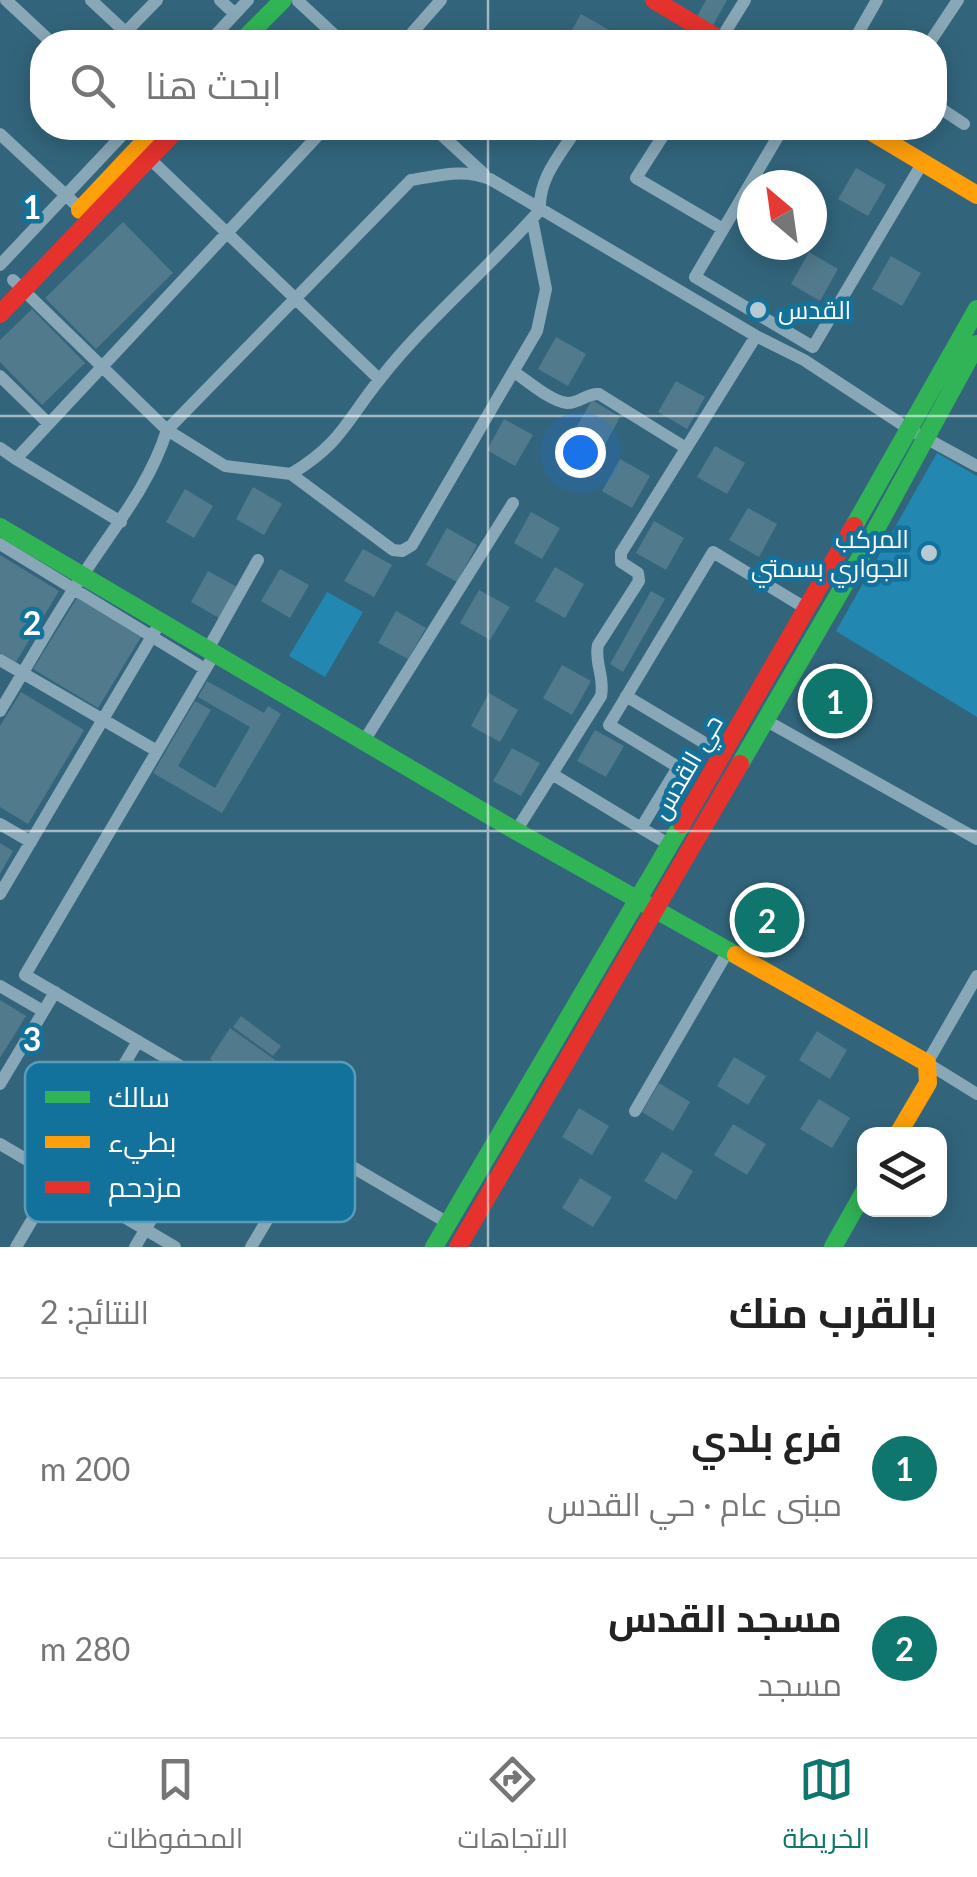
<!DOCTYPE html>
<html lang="ar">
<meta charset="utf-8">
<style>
body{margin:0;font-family:Lato,Cairo,sans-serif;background:#f6f6f6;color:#222;direction:rtl}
.controls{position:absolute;right:30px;bottom:30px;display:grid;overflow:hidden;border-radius:20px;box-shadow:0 5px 25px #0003}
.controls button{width:90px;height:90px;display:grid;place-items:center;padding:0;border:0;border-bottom:2px solid #e0e0e0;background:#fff;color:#222;font:50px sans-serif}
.compass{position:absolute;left:737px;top:170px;width:90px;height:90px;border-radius:50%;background:#fff;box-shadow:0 5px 25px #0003;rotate:331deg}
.you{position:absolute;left:580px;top:452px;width:35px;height:35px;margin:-25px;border:8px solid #fff;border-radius:50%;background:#1a73e8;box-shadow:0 0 0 15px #1a73e833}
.badge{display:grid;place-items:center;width:65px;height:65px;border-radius:50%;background:#0f766e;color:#fff;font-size:32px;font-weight:700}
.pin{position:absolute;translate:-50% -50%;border:5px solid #fff;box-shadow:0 2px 10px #0006}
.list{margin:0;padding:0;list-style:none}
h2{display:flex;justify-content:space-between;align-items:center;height:130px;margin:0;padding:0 40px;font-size:42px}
h2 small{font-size:32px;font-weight:400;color:#767676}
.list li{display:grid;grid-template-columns:65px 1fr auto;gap:30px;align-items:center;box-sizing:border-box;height:180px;padding:0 40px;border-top:2px solid #e0e0e0}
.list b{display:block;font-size:38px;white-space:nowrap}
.list p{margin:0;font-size:32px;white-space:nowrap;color:#767676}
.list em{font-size:32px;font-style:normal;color:#767676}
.icon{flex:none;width:55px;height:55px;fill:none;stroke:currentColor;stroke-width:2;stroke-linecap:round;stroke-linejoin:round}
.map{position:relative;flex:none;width:977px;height:1247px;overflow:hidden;direction:ltr}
.search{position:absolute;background:#fff;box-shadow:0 5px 25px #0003;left:30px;right:30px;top:30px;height:110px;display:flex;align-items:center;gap:25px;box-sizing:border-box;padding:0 35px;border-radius:40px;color:#767676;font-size:38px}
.sheet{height:490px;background:#fff}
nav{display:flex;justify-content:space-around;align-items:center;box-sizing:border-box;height:140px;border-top:2px solid #e0e0e0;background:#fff;font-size:28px;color:#767676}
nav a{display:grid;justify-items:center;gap:5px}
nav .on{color:#0f766e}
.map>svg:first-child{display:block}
.green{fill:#2287b1}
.building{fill:#517a8c}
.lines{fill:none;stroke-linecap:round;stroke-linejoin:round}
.street{stroke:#89a8b7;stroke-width:12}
.fast{stroke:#30b455;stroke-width:18}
.slow{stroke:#ff9f0a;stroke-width:18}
.jam{stroke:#e5322d;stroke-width:18}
.grid{fill:none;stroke:#fff;stroke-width:2.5;stroke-opacity:0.55}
.poi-dot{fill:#b7c9d1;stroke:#12729c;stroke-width:4}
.labels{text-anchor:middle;stroke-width:9;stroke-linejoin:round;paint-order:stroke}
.poi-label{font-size:25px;fill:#fff;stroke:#12729c;text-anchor:start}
.street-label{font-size:25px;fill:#fff;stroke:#12729c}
.key{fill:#12729c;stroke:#599cba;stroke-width:2.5}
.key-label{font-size:28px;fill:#fff}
.grid-label{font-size:32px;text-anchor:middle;font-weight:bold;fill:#fff;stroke:#12729c;stroke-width:9;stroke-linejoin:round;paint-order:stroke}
</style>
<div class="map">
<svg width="977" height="1247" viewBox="0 0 977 1247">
<rect width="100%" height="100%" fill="#32657c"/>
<!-- green -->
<path class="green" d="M937,453L977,476V717L836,631Z
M327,592L363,612L325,677L289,656Z"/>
<!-- building -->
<path class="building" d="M706,0H727L712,27L696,18Z
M581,14L609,30L602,42H565Z
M497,32L516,42H491Z
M516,128H547L539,141Z
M856,168L886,185L868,216L838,199Z
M786,171L811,185H778Z
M123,222L173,273L96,349L45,298Z
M809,252L838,269L820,301L791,284Z
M891,256L921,273L902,306L872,289Z
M32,309L85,363L42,405L0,362V340Z
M556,337L586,354L568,386L538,369Z
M676,381L705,397L687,429L658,412Z
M592,400L620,417L603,448L574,431Z
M504,419L533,435L515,466L487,450Z
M715,446L745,463L727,494L697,477Z
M620,459L650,476L632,508L602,491Z
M253,487L282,504L264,535L236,519Z
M185,489L213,506L194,538L166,522Z
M748,508L777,524L759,557L729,540Z
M531,512L560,528L542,559L514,543Z
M654,521L684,538L666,570L636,553Z
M447,528L477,545L457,582L426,565Z
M363,549L392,565L374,597L344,581Z
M0,555L59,591L16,662L0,653Z
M555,567L584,584L565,618L535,601Z
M280,569L309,585L290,618L261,601Z
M208,571L239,588L221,619L191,602Z
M479,590L510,607L490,640L460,623Z
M651,591L665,599L623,672L610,664Z
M77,598L141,637L98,708L33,669Z
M396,611L426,628L408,659L378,643Z
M562,665L591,681L572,715L543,698Z
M207,681L264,713L268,706L281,714L222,813L153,773L195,701L211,710L178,766L215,788L250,727L198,697Z
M21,692L84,730L28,824L0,807V726Z
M489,693L518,710L500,742L471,726Z
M595,730L624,746L606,777L577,761Z
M512,748L540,763L521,796L493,781Z
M0,843L13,851L0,874Z
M0,1000L26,1016L0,1058Z
M241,1016L281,1046L273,1056L233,1027Z
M230,1028L275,1060L256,1089L210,1059Z
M817,1031L847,1050L830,1079L799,1060Z
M734,1057L766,1076L748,1105L717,1086Z
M659,1083L690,1102L673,1131L642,1112Z
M819,1099L850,1118L832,1148L800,1129Z
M579,1108L609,1126L592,1155L562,1137Z
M733,1124L766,1144L747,1175L714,1155Z
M662,1152L693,1171L676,1200L644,1181Z
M580,1178L612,1197L593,1227L562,1208Z"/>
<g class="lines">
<!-- street -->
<path class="street" d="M6,0L51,42
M91,0L136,42
M220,0L235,14
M298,1L342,42
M116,42L157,0
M209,42L248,0
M404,42L441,0
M719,42L745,0
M853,42L877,0
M930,42L958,0
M934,104L964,124
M434,128L484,174
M668,128L636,178L723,229
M783,128L695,277L813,347L923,162
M0,134L86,214
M149,158L379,379
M0,265L129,128
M13,280L167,430L225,466L291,474C342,443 346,421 380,379C428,318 489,268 540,210C538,178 561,154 577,128
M514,372C528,381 550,401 567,403C578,404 587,393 599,394L686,448
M0,376L48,423
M0,448L16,459L325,128
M16,459L121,522
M291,474L393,550L402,551L412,545L537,331L546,289L532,219
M0,544L205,669
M208,649L258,560
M215,653L25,975L448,1223
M0,660L157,751
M626,696L723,754
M0,711C27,667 52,621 81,578C112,530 150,485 167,430L411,180C439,176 462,168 490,179L756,336L804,360L909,429L977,466
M765,720L977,839
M364,741L513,503
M552,774L641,828
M0,824L31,842
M516,831L601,696C605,677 594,662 598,645L639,581L638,573L621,562V553L756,336
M670,845L641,828L678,767L609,725L713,552L807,609
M0,894L161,621
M977,976L927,1063L977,1094
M0,986L43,1011
M0,1084L55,992
M635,1111L728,951
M0,1144L175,1247
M16,1247L138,1041
M135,1247L226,1093
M251,1247L313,1143"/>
<!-- fast -->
<path class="fast" d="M241,42L283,0
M854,526L977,309
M0,527L516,831L736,955
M740,764L864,551L977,344
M434,1247L682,824
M833,1247L864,1192"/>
<!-- slow -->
<path class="slow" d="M865,128L977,195
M80,210L157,128
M736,955L927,1063L928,1083L898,1134"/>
<!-- jam -->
<path class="jam" d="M654,0L724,42
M0,314L178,128
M682,824L854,526
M458,1247L740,764"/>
</g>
<!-- grid -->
<path class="grid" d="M488,0V42M488,128V1247M0,416H977M0,831H977"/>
<!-- markers -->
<g class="poi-dot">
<circle cx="758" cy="310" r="10"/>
<circle cx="929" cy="553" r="10"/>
</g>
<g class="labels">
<!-- poi labels -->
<g class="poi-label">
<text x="778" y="319">القدس</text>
<text x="909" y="548" text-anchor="end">المركب<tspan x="909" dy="29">الجواري بسمتي</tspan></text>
</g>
<!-- street labels -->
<g class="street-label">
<text transform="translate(687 767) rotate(-60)" y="9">حي القدس</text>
</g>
</g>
<!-- legend -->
<rect x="25" y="1062" width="330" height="160" rx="15" class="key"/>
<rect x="45" y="1091" width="45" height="12" fill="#30b455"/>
<rect x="45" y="1136" width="45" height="12" fill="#ff9f0a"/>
<rect x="45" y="1181" width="45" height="12" fill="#e5322d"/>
<g class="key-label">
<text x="108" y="1107">سالك</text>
<text x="108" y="1152">بطيء</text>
<text x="108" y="1197">مزدحم</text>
</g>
<g class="grid-label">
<text x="32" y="219">1</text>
<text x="32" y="635">2</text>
<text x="32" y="1051">3</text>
</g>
</svg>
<div class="controls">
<button><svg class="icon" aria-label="layers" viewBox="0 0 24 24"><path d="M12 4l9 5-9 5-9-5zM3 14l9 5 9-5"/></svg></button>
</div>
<svg class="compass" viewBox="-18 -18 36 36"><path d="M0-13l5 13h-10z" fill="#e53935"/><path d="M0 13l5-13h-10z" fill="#767676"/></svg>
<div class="you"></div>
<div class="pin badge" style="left:835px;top:701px">1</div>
<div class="pin badge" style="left:767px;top:920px">2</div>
<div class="search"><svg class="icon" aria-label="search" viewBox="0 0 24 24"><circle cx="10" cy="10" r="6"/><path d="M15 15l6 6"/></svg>ابحث هنا</div>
</div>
<section class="sheet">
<h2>بالقرب منك<small>النتائج: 2</small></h2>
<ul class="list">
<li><span class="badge">1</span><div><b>فرع بلدي</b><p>مبنى عام · حي القدس</p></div><em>200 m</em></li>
<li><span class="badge">2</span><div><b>مسجد القدس</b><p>مسجد</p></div><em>280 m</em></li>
</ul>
</section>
<nav>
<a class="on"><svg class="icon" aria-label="map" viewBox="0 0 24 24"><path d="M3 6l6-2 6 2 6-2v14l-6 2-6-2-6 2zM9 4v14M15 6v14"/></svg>الخريطة</a>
<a><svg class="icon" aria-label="directions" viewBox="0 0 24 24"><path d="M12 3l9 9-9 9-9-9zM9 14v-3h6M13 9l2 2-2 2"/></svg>الاتجاهات</a>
<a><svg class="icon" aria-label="saved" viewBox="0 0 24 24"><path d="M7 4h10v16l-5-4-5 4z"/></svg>المحفوظات</a>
</nav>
